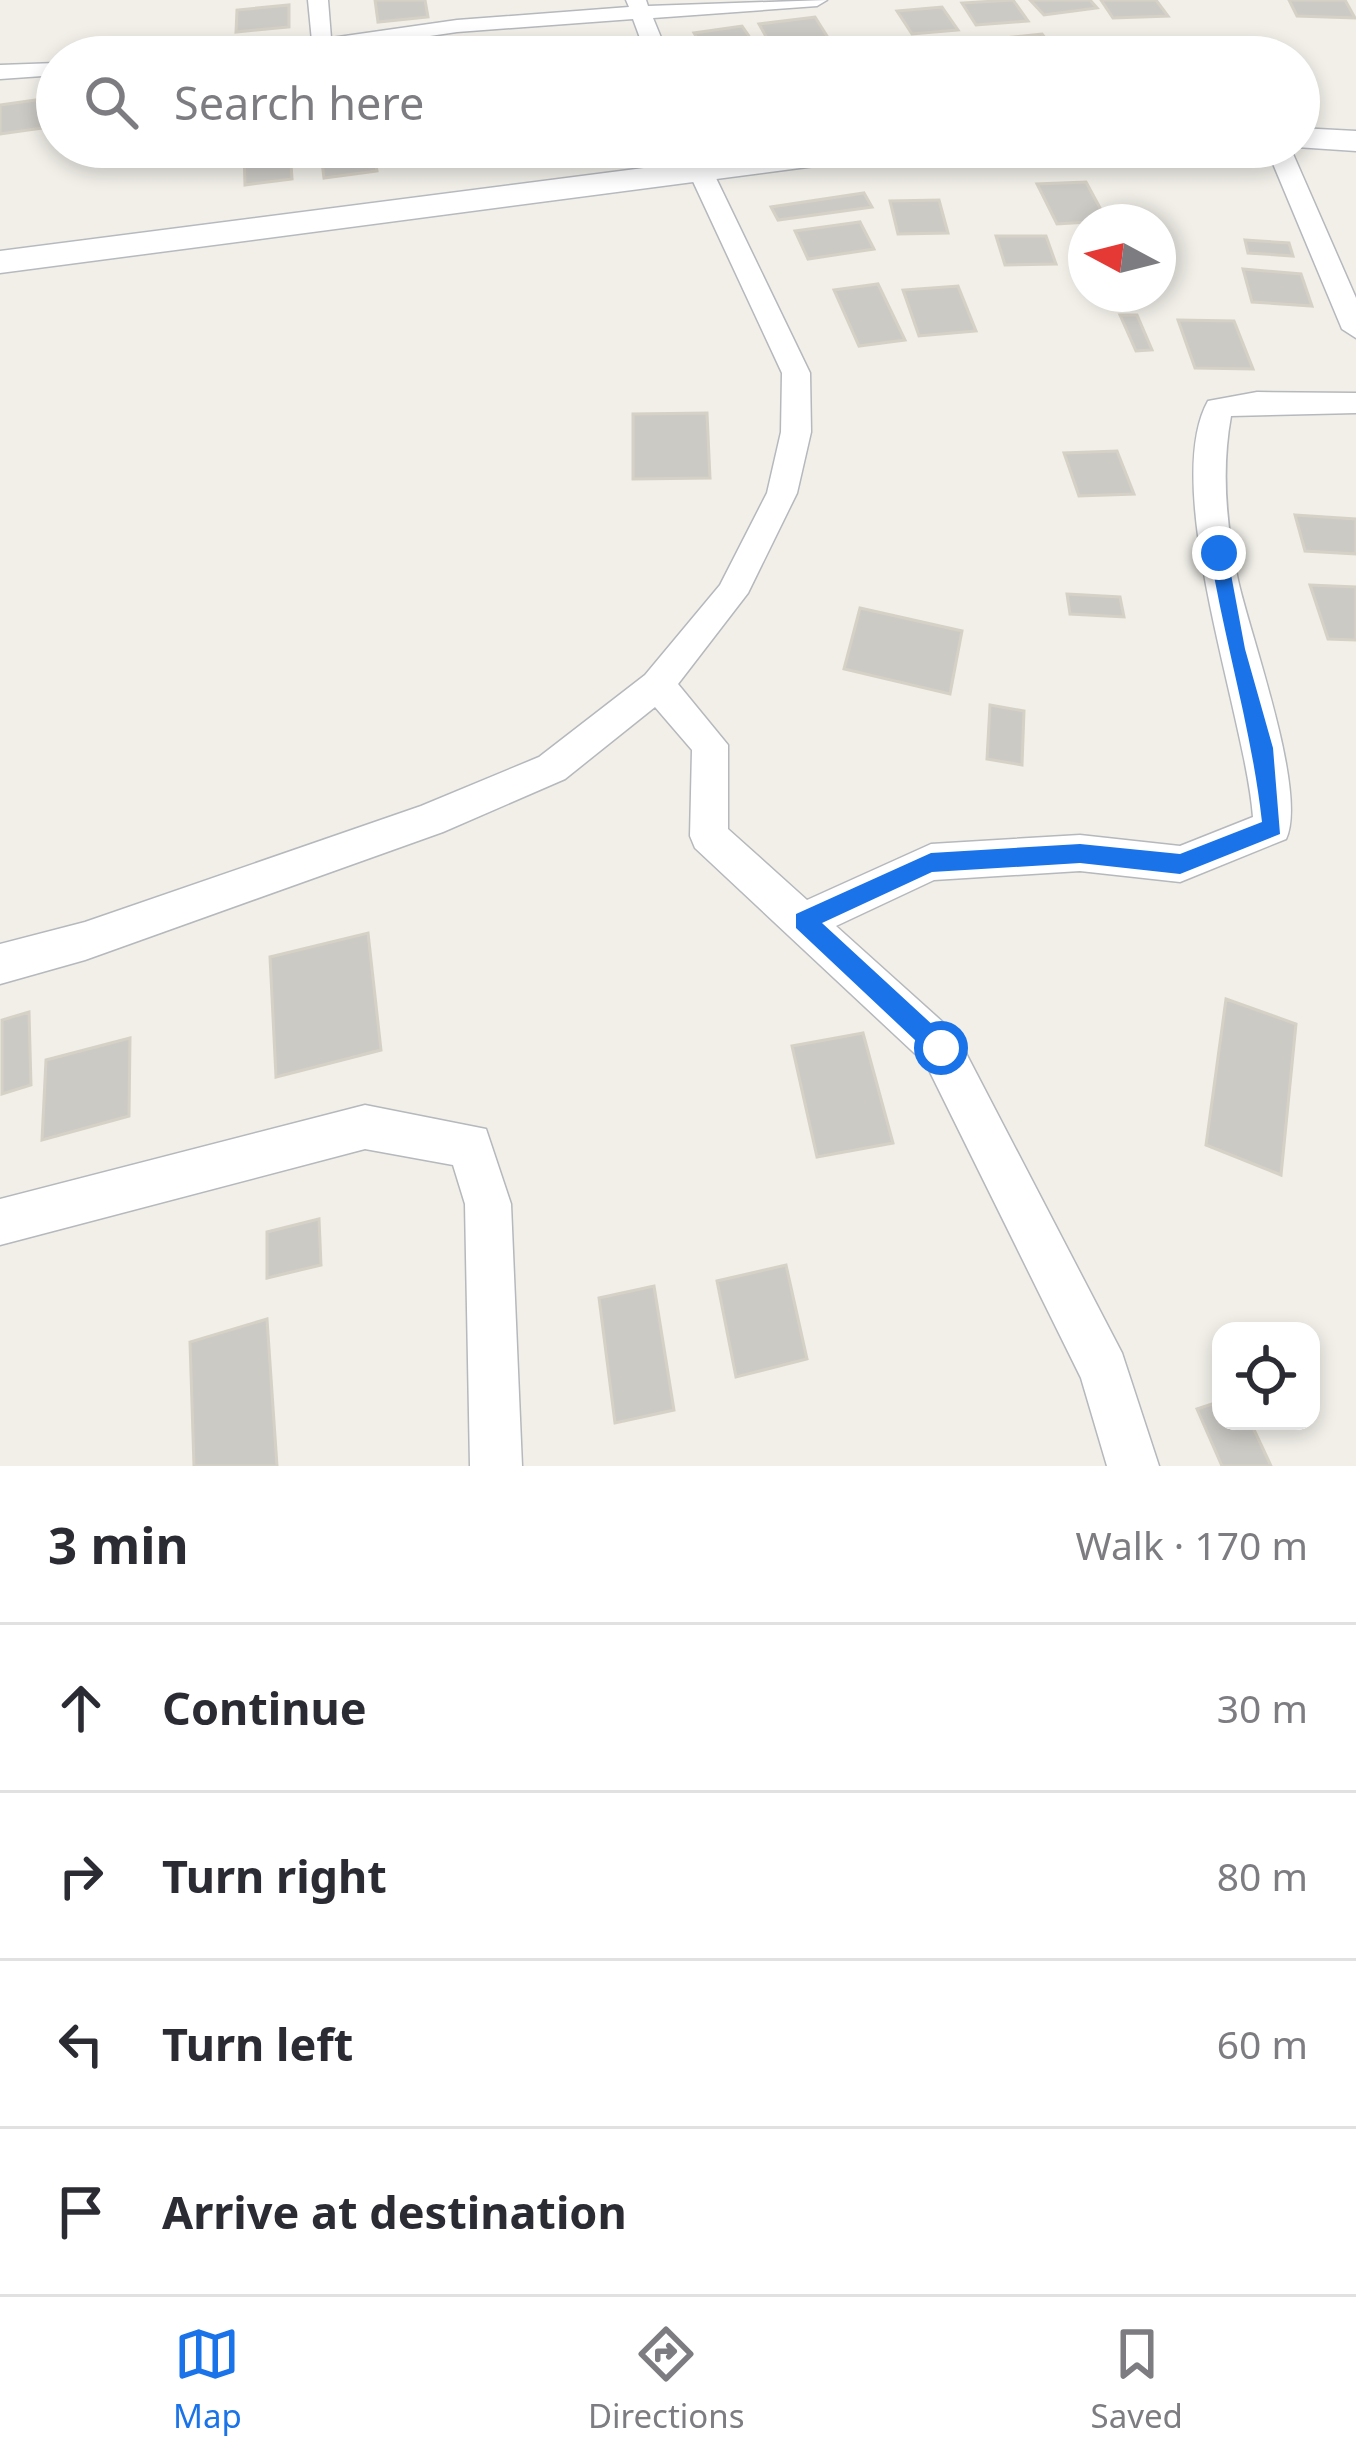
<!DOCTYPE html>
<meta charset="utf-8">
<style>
body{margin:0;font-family:"Noto Sans",sans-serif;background:#f2f2f3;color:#2b2b33}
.controls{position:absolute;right:36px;bottom:36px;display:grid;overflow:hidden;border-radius:24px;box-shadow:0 6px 18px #0003}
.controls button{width:108px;height:108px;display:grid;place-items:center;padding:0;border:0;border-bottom:3px solid #e1e1e2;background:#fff;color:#2b2b33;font:60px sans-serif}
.compass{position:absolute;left:1068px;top:204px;width:108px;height:108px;border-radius:50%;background:#fff;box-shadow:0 6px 18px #0003;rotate:277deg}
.stop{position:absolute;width:36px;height:36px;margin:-27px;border:9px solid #1a73e8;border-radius:50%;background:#fff}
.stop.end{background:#1a73e8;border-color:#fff;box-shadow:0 3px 12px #0008}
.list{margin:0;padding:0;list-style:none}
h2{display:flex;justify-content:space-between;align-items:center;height:156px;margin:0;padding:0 48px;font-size:51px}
h2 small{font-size:39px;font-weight:400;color:#7c7c81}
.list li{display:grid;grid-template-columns:78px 1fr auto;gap:36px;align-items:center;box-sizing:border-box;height:168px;padding:0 48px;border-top:3px solid #e1e1e2}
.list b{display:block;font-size:45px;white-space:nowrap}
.list em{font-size:39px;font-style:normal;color:#7c7c81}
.icon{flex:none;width:66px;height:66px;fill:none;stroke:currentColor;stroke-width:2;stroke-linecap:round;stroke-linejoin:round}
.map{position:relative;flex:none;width:1356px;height:1466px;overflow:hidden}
.search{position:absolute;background:#fff;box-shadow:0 6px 18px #0003;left:36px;right:36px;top:36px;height:132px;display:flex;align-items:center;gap:30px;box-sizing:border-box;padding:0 42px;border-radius:66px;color:#7c7c81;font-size:45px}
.sheet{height:828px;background:#fff}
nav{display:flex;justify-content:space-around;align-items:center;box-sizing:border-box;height:168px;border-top:3px solid #e1e1e2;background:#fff;font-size:33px;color:#7c7c81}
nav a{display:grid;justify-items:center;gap:6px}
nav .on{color:#1a73e8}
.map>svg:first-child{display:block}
.building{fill:#cccac5;stroke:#d6d1c6;stroke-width:3}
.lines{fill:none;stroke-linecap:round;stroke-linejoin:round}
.street-casing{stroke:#b5b8bc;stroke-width:3}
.secondary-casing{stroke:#b6babf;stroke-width:3}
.street{fill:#fff;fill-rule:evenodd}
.secondary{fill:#fff;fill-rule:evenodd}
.route{fill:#1a73e8}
</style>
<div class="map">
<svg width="1356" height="1466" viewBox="0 0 1356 1466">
<rect width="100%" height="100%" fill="#f1efe8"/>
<!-- building -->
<path class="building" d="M375,0H425L428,17L378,22Z
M1013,0L1028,21L976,25L962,3Z
M1030,0H1090L1097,8L1044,15Z
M1101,0H1156L1168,16L1113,18Z
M1289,0H1345L1355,18L1297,16Z
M289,5V27L236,32L237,10Z
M942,7L958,30L912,34L897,11Z
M815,17L832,44L774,51L759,24Z
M742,26L762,55L708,57L694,33Z
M1042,34L1048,42L984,49L978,41Z
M606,46L609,57H544L543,51Z
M57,97V126L0,134V105Z
M290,147L292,179L245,185L244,151Z
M320,147H373L377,171L324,178Z
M413,147H464L467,158L415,164Z
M497,147H545L546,152L499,156Z
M1086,182L1107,221L1057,224L1037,184Z
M864,193L872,207L778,220L771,207Z
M939,200L948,233L898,234L890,201Z
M860,222L874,249L808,259L795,231Z
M996,236H1046L1056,264L1005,265Z
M1245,240L1289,243L1293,256L1248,253Z
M1243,269L1301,274L1312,306L1252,302Z
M878,284L905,340L859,346L834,290Z
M958,286L976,331L919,336L903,290Z
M1120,315H1137L1152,350L1136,351Z
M1178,320L1234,321L1253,369L1195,368Z
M707,413L710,478L633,479V414Z
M1117,451L1134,494L1079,496L1064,453Z
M1295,515L1356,519V554L1305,551Z
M1310,585L1356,587V640L1328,639Z
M1067,594L1120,597L1124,617L1070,614Z
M860,608L962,631L950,694L844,669Z
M990,705L1024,711L1022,765L987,759Z
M368,933L381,1050L276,1077L270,957Z
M1226,999L1296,1024L1281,1175L1206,1145Z
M29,1012L31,1085L2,1094V1020Z
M863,1033L893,1143L817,1157L792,1046Z
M130,1038L129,1116L42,1140L46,1060Z
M319,1219L321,1265L267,1278V1232Z
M786,1265L807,1359L736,1377L717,1281Z
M654,1286L674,1410L615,1423L599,1298Z
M267,1319L277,1466H194L190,1342Z
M1221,1401V1421H1250L1271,1466H1222L1197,1409Z"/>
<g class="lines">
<defs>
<path id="street" d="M308,0H328L331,38L457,20L629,7L626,0H646L648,6L827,0L817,6L653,18L669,57H647L633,19L457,32L287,57H232L312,41Z
M57,63V75L0,79V65Z
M677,147H701L810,373L811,432L797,493L748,593L678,684L728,745V829L807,900L931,844L1080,835L1180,846L1253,817C1245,714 1160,487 1208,401L1257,392L1356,393V413L1231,416C1221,471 1226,525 1238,580C1250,635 1308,793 1286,839L1180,882L1080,871L934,880L836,926L956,1034L1122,1353L1159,1466H1107L1081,1378L926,1064L695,848L690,836L692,750L655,707L565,779L443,832L85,960L0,984V944L85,922L421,806L539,757L645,675L720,585L767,493L781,432L782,373Z
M1266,147H1290L1356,298V338L1342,329Z
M365,1105L486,1129L511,1204L522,1466H470L465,1204L453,1165L365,1149L0,1245V1199Z"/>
<path id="secondary" d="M1299,128L1356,131V151L1296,147Z
M807,147H901L884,157L0,273V251Z"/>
</defs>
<!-- street casing -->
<use href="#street" class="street-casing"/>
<!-- secondary casing -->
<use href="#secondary" class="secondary-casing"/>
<!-- street -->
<use href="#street" class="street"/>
<!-- secondary -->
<use href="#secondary" class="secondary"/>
</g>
<!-- route -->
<path class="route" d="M1219,546L1227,553L1245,649L1273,748L1280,834L1180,874L1080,863L932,872L822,923L949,1040V1057H933L796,928V914L931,853L1080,844L1180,854L1262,822C1252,731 1225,644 1210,553Z"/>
</svg>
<div class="controls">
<button><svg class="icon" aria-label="locate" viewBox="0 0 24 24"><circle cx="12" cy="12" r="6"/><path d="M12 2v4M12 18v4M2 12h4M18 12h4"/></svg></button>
</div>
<svg class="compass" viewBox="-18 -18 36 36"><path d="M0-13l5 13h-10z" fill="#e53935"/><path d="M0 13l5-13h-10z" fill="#7c7c81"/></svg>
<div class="stop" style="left:941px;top:1048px"></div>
<div class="stop end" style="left:1219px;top:553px"></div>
<div class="search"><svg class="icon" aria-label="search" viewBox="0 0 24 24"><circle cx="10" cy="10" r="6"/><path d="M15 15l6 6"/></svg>Search here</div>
</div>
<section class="sheet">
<h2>3 min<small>Walk · 170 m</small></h2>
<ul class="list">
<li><svg class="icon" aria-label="ahead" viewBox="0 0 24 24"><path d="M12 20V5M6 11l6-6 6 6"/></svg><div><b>Continue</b></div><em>30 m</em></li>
<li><svg class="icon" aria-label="right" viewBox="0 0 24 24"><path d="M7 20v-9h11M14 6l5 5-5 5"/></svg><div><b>Turn right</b></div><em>80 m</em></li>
<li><svg class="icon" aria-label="left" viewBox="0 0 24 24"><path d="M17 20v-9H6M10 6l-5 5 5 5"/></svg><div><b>Turn left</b></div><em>60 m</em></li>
<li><svg class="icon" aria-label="arrive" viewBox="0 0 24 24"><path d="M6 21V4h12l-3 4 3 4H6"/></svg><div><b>Arrive at destination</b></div></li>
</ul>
</section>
<nav>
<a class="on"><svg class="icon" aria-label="map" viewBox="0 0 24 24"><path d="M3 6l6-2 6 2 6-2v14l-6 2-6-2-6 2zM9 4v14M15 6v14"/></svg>Map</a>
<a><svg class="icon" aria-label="directions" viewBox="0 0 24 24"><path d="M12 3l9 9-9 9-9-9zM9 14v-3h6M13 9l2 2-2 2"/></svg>Directions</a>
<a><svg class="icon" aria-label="saved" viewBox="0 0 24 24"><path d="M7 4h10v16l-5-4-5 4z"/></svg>Saved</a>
</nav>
